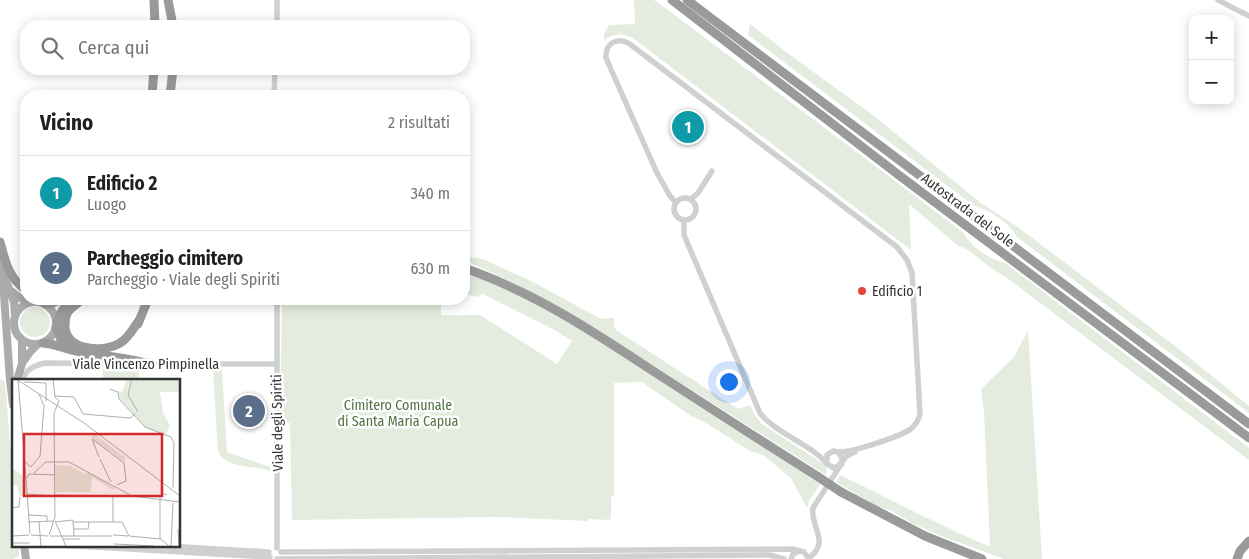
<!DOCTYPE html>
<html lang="it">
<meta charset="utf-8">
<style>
body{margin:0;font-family:"Fira Sans Condensed",sans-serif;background:#f2f2f2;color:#202124}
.controls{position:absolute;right:15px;top:15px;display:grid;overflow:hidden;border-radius:10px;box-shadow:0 2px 12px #0003}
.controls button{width:45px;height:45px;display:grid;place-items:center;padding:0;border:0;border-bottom:1px solid #e0e0e0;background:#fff;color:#202124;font:25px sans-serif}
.you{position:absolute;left:728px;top:381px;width:18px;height:18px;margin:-12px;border:4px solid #fff;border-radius:50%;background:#1a73e8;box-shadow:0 0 0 8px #1a73e833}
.badge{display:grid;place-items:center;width:32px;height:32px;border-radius:50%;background:#1a73e8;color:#fff;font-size:16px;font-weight:700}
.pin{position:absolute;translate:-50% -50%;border:2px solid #fff;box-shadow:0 1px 5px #0006}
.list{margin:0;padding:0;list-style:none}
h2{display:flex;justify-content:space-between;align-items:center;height:65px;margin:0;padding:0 20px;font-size:21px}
h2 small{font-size:16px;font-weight:400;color:#757577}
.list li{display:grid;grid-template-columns:32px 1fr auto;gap:15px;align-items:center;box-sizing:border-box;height:75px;padding:0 20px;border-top:1px solid #e0e0e0}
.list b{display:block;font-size:19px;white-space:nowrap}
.list p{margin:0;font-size:16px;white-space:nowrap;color:#757577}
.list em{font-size:16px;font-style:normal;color:#757577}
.icon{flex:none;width:28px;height:28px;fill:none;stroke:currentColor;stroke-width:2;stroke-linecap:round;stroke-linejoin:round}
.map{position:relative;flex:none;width:1249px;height:559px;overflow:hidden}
.search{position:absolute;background:#fff;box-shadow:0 2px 12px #0003;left:20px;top:20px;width:450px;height:55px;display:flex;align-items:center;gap:12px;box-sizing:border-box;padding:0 18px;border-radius:20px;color:#757577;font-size:19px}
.panel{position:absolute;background:#fff;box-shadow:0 2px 12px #0003;left:20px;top:90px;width:450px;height:215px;border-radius:20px}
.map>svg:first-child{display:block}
.green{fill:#e4ecdf}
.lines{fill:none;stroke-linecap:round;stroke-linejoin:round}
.minor{stroke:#d0d0d0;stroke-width:5.5}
.major{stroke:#ababab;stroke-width:8}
.highway{stroke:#9a9a9a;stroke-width:9}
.highway-bridge{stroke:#9a9a9a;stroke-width:9}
.poi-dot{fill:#e74337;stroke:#fff;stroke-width:2}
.labels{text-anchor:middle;stroke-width:5;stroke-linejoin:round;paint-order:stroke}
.street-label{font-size:14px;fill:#333;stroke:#fff}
.poi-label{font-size:14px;fill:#333;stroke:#fff;text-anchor:start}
.park-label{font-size:14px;fill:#4f703f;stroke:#fff}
.inset-road{fill:none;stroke:#adadad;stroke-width:1}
.view{fill:#d62828;fill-opacity:0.15;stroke:#d62828;stroke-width:2.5}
.inset-edge{fill:none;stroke:#333;stroke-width:2.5}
</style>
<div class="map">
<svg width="1249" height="559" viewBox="0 0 1249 559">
<rect width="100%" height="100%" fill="#fff"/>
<!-- green -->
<path class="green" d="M634,0H654L676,16L964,233C971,248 990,259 1005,263L1249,448V460L1003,275C985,267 974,250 957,245L909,204L911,250L633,38C623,33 612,33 604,41V34L609,25L635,24Z
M750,24L790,55L869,112L981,203L1019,228L1175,346L1249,406V413L1017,237C1009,222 990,210 974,206L748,35Z
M464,255L466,257L483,259L535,283L601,319L614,318V327L616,330L738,409L750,405L756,417L762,424L822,463L827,469L826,475L588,324L518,285L464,260Z
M464,274L483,279L531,301L578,327L821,483L809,501L807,508L791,478L763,455L750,451L706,423L691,416L642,382L614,383V496L611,497V518L609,520L589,519L588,521L498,517L292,520L290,423L280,422L282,299H431L441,302V315H480L557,364L572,341L551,328L481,293L480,297L464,294Z
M20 322a15 15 0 1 1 30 0a15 15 0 1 1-30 0Z
M1028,331L1042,559H1004L941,536L912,523L892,511L877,506L836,482L840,475C889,498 936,524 986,545L990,546L984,413L981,389L1013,358Z
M103,369H139V380H103Z
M213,370H222L227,452L270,467V471C252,464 228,470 218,452Z
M0,379L5,382L14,490V545H19V556L13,559H0Z"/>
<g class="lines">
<!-- minor -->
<path class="minor" d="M277,0V26
M1218,0L1249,16
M274,96L275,69
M674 209a11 11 0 1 1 22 0a11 11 0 1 1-22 0Z
M691,199L698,193L712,171
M676,203L670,196L657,173L606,58C605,42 619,36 631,45L897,247L907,260L912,273L920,414C919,419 916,424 912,428C902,436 851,453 838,452
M684,220V235L760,413C776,434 810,443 827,464
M147,364H277
M23,380C26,369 33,366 45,363L135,364
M842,464V458L838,452L833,451L827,455V464L834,468C841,466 841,462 845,458C848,455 852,453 855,452
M58,545L270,557
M151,545L269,552
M277,548V299
M281,552L792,549L804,552L809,559
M809,558C831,541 810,528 813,508L840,466
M277,559L770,555L784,559
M791,559L793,554L799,551"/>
<!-- major -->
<path class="major" d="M1,253L10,380L13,405
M5,278L14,302L15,314
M11,291L20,298L33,302
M14 323a21 21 0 1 1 42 0a21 21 0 1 1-42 0Z
M23,362L30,352L38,344
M17,380L22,364V340
M24,545L26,559"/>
<!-- highway -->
<path class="highway" d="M154,0L155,26
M168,0L173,26
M672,0L900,176L1249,438
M687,0L1249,424
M152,96L154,69
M170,96L173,69
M0,242C5,261 9,279 26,290
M464,268C531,291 591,330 650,369C706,405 761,441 817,476
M83,299C78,303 72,307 68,312C65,316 65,322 65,327C67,351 104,353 120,343C129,338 134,327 140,319
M45,304L53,303L61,299
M57,322L63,309L69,304
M138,324L148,299
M56,327L61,340L67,348
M43,343C56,344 67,350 81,352C104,356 127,358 150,364
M82,353L95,364
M841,492L925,536L982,559
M1237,559L1240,551L1249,541"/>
<!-- highway-bridge -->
<path class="highway-bridge" d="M817,476L841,492"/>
</g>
<!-- markers -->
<circle class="poi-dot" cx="862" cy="291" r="5"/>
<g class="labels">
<!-- street labels -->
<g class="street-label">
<text transform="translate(968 210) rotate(37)" y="5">Autostrada del Sole</text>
<text x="146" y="369">Viale Vincenzo Pimpinella</text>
<text transform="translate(277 423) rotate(-91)" y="5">Viale degli Spiriti</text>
</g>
<!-- poi labels -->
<g class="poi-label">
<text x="872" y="296">Edificio 1</text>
</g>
<!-- park labels -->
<g class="park-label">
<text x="398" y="410">Cimitero Comunale<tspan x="398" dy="16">di Santa Maria Capua</tspan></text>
</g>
</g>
<!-- overview -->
<g transform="translate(12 379)">
<rect width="168" height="168" fill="#fff"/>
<path d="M115,0H167V13H148L151,34L158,46L153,57L134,49L108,20L107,12L110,13ZM45,27L53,33L123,86L113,78V83L79,59L82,55ZM61,84L103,109L101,111L80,98L79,113H44L43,86L58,87L73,95L75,93ZM0,89L13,98L14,117H8L5,106H0Z" fill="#e4ecdf"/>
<path class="inset-road" d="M4,0L72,44L168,117M6,0L14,100M120,0L116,16L126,33M12,3L34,4V22M98,10L106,13L107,20L133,48L159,58L162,64M43,17L62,18L71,35L118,39L123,35M87,78L80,60L112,84L114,102L105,106M88,80L99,103M12,82L19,88L28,77L32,27L27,15M22,94L34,83H57L120,117L168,123M14,99L18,155M15,99L17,95L43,96M161,109L162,64M15,115L42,117M43,116L101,117M101,117V143M0,129L7,128L8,118M16,136L35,137V142M43,142L54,167M17,143L42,142M27,143L29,167M43,143L61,141L62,157M62,143H101M101,143H110L117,157M62,150H76L77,143M166,150L167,167M19,156L36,157M37,156L43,138L42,34L47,22L43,18L41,0M101,156L116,157M1,157L17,156M38,157H100M117,157L149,160L157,167M51,160H68M148,160V118L151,115L155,116M1,164H18M102,165L142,167M159,167L161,124"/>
<path class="view" d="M12,55H150V117H12Z"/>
<rect width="168" height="168" class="inset-edge"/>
</g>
</svg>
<div class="controls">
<button>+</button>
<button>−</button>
</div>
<div class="you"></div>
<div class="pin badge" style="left:688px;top:127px;background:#0f9aa8">1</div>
<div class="pin badge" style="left:249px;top:411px;background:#5c6f8a">2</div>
<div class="search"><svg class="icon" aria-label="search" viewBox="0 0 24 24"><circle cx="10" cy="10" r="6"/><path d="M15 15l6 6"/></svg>Cerca qui</div>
<section class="panel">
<h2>Vicino<small>2 risultati</small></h2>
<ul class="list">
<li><span class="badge" style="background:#0f9aa8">1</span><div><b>Edificio 2</b><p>Luogo</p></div><em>340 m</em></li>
<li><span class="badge" style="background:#5c6f8a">2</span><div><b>Parcheggio cimitero</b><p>Parcheggio · Viale degli Spiriti</p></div><em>630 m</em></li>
</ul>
</section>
</div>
